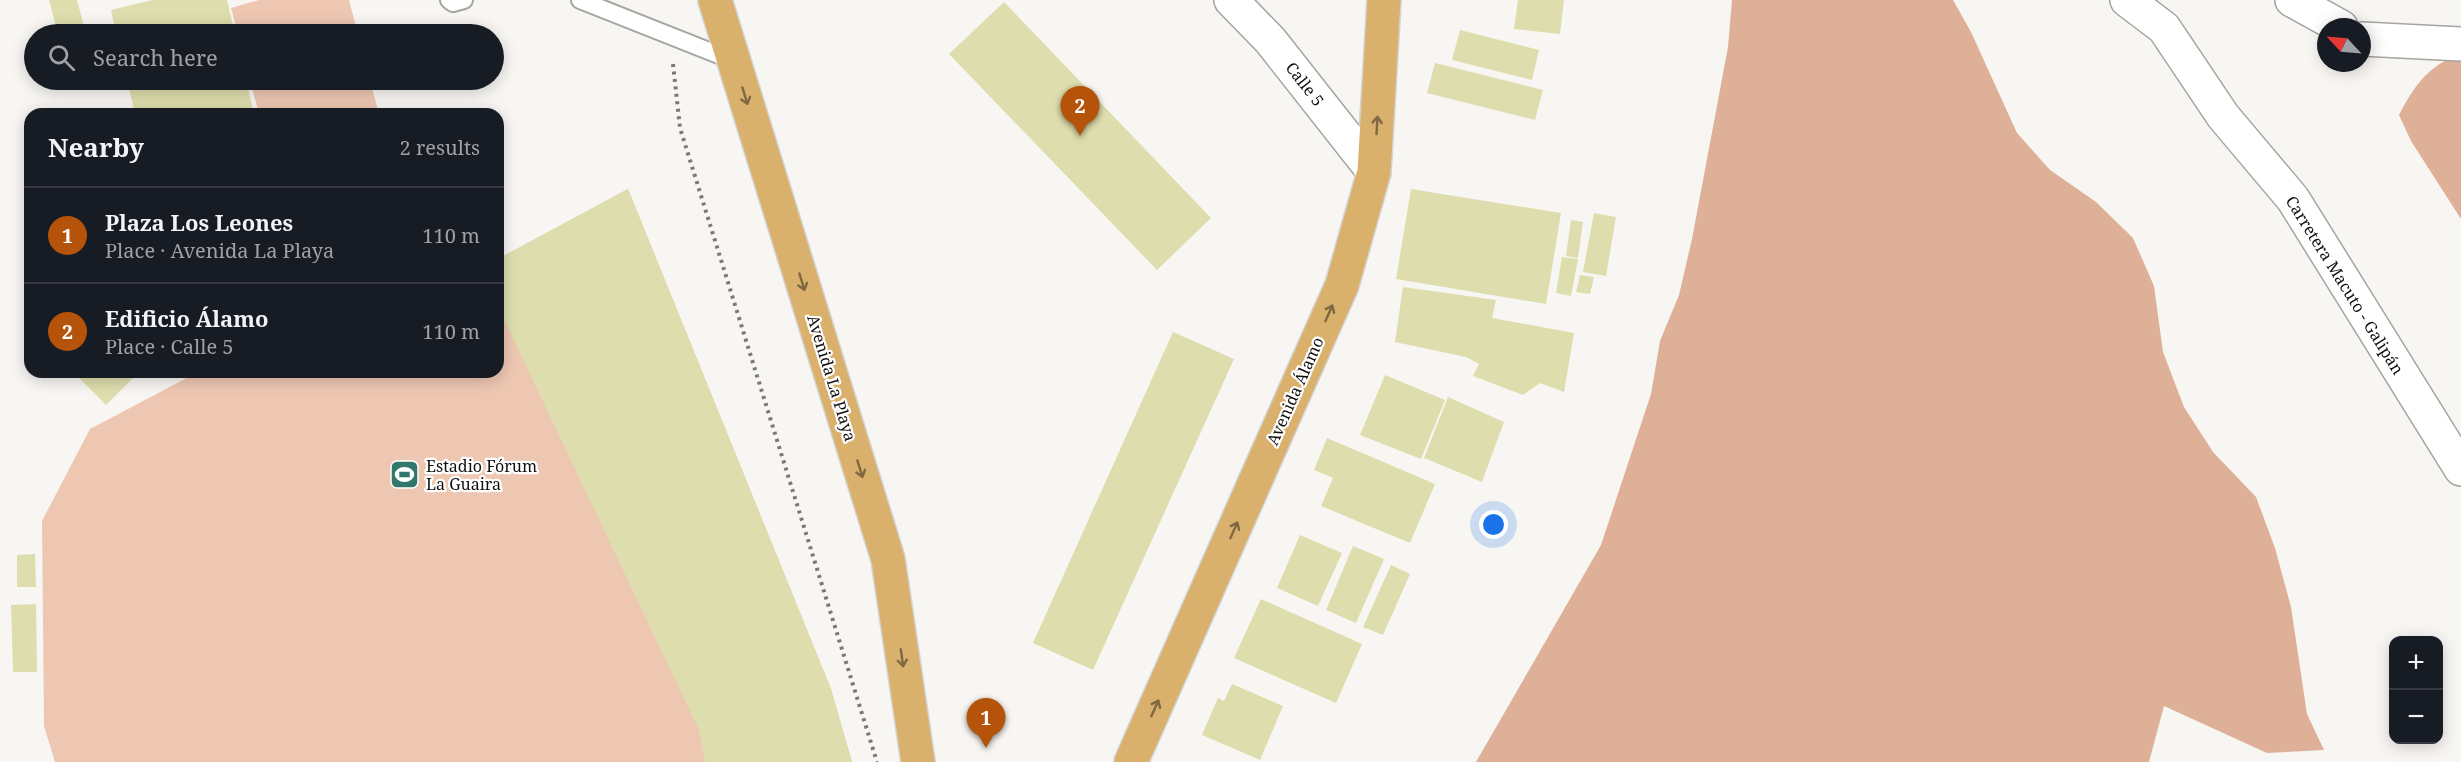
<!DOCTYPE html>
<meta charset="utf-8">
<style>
body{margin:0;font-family:"Noto Serif",serif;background:#20242c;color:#f1f3f6}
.controls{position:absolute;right:18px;bottom:18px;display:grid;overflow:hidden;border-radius:12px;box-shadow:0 3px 15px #0003}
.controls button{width:54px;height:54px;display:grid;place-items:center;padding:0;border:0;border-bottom:2px solid #363941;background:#171b24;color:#f1f3f6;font:30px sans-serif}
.compass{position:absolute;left:2317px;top:18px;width:54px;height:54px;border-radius:50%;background:#171b24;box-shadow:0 3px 15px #0003;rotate:296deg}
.you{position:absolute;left:1494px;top:525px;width:21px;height:21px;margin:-15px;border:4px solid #fff;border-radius:50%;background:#1a73e8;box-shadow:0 0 0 9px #1a73e833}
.badge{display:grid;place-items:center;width:39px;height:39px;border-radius:50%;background:#b45309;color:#fff;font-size:20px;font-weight:700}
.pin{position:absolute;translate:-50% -50px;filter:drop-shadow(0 2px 3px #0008)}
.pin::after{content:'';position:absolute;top:32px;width:21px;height:18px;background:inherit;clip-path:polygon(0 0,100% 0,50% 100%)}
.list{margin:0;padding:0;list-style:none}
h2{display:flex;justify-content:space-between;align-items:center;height:78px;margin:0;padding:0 24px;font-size:26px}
h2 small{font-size:20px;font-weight:400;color:#9ea1a6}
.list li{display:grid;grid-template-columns:39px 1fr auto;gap:18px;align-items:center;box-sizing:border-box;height:96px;padding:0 24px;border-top:2px solid #363941}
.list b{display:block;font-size:22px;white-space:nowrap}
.list p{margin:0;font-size:20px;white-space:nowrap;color:#9ea1a6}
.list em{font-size:20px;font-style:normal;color:#9ea1a6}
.icon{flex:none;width:33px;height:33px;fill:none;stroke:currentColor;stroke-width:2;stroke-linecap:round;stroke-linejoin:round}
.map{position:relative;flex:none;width:2461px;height:762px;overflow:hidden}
.search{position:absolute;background:#171b24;box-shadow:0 3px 15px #0003;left:24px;top:24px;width:480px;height:66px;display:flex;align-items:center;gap:15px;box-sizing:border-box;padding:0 21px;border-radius:33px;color:#9ea1a6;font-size:22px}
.panel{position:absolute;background:#171b24;box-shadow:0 3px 15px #0003;left:24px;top:108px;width:480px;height:270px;border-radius:18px}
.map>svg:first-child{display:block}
.green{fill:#edc7b2}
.forest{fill:#ddb097}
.building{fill:#deddad}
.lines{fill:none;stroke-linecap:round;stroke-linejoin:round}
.service-casing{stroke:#a6a4a0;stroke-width:20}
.minor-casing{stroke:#a6a4a0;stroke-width:36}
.secondary-casing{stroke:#a6a4a0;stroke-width:36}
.primary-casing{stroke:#d4d4d4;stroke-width:36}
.path{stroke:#7a7977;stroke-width:4;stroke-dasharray:3 4.5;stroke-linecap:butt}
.service{stroke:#fff;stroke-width:16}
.minor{stroke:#fff;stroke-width:33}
.secondary{stroke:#fff;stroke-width:33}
.primary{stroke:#dab06d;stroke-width:33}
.oneway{stroke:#7f6842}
.labels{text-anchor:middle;stroke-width:4.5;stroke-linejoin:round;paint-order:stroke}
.street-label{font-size:16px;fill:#100f0e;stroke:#fff}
.poi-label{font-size:16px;fill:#100f0e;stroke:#fff;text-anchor:start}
</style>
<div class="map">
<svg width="2461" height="762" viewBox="0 0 2461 762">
<rect width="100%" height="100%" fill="#f8f6f2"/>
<!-- green -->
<path class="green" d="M259,0H349L358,34H238L231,8Z
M250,80H370L379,114H259Z
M628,189L831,689L852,762H55L44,726L42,521L90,429L198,372H498V259Z"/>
<!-- forest -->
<path class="forest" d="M1732,0H1953L1971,32L2017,133L2050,170L2096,202L2133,238L2154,286L2163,352L2184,407L2213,452L2256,497L2275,548L2291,607L2307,714L2324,750L2267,753L2164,706L2149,762H1476L1601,545L1651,394L1660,341L1679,295L1692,239L1728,47Z
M2447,60L2461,61V219L2411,141L2399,115C2411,92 2423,72 2447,60Z"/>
<!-- building -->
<path class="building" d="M49,0H77L86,34H58Z
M152,0H227L235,34H116L111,10Z
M1518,0H1564L1560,34L1514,29Z
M1004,2L1211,218L1157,270L949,54Z
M1460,30L1539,50L1532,80L1452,60Z
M1435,63L1543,90L1535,120L1427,93Z
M127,80H246L254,114H135Z
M628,189L831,689L852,762H705L699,730L498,307V259Z
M1411,189L1561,213L1546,304L1396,279Z
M1594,213L1616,217L1606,276L1583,272Z
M1571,220L1583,222L1578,258L1566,256Z
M1562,257L1578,259L1571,296L1556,293Z
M1580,275L1594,277L1590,294L1576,292Z
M1403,287L1496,300L1492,318L1574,333L1564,392L1540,383L1523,395L1473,376L1479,364L1466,357L1395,342Z
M1173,332L1234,359L1093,670L1033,643Z
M73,372H139L106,405Z
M1385,375L1445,400L1421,459L1360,435Z
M1448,397L1504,422L1482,482L1424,458Z
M1327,438L1435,484L1410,543L1321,506L1333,478L1314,470Z
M1300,535L1342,553L1318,606L1277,588Z
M1353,546L1384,559L1356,623L1326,610Z
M35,554L36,587H17V555Z
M1391,565L1410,574L1383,635L1363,627Z
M1261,599L1362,644L1336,703L1234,658Z
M36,604L37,672H13L11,605Z
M1232,684L1283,706L1260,760L1202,735L1218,698L1224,701Z"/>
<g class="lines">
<defs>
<path id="service" d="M449,0L453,3L464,0
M580,0L734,61"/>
<path id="minor" d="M1231,0L1270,40L1374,172"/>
<path id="secondary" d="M2127,0L2164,28L2223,116L2293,199L2461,469
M2292,0L2341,27
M2362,39L2461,44"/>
<path id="primary" d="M715,0L888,559L918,762
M1131,762L1342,285L1374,172L1384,0"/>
</defs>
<!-- service casing -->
<use href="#service" class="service-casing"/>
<!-- minor casing -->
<use href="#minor" class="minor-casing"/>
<!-- secondary casing -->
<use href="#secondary" class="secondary-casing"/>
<!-- primary casing -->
<use href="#primary" class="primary-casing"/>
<!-- path -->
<path class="path" d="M673,64L680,128L877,762"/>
<!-- service -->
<use href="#service" class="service"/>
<!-- minor -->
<use href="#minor" class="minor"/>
<!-- secondary -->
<use href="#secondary" class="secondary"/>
<!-- primary -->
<use href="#primary" class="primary"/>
</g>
<!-- one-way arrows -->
<defs><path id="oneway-shaft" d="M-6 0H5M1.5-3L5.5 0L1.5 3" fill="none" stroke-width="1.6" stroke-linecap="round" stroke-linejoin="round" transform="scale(1.5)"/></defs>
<g class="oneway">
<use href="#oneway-shaft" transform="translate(745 96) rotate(73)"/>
<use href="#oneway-shaft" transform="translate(1377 125) rotate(-87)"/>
<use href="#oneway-shaft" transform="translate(802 282) rotate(73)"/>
<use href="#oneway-shaft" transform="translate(1329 313) rotate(-66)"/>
<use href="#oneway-shaft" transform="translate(860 469) rotate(73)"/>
<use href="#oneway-shaft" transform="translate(1234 530) rotate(-66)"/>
<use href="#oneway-shaft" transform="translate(902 658) rotate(82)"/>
<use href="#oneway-shaft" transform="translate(1155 708) rotate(-66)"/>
</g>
<!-- icons -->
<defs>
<symbol id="stadium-square" viewBox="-11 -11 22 22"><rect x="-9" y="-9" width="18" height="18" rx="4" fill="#31776b" stroke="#fff"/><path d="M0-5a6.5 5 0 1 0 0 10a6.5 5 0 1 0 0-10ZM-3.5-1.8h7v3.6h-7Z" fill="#fff"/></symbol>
</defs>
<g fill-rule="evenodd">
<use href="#stadium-square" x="388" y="458" width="33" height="33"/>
</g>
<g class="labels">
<!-- street labels -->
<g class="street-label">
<text transform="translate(1305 84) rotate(52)" y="6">Calle 5</text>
<text transform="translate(2345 285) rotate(58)" y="6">Carretera Macuto - Galipán</text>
<text transform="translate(832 378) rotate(73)" y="6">Avenida La Playa</text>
<text transform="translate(1295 391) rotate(-66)" y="6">Avenida Álamo</text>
</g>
<!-- poi labels -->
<g class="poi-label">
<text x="426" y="472">Estadio Fórum<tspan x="426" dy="18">La Guaira</tspan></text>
</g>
</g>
</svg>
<div class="controls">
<button>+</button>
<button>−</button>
</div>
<svg class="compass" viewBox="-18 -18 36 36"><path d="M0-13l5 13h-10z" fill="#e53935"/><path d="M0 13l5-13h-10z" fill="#9ea1a6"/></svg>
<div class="you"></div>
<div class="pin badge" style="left:986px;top:748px">1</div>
<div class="pin badge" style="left:1080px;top:136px">2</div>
<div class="search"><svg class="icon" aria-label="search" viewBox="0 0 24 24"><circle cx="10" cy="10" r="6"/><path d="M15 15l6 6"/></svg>Search here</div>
<section class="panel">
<h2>Nearby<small>2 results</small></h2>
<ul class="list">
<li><span class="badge">1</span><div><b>Plaza Los Leones</b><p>Place · Avenida La Playa</p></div><em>110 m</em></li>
<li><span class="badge">2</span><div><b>Edificio Álamo</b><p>Place · Calle 5</p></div><em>110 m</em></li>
</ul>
</section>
</div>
